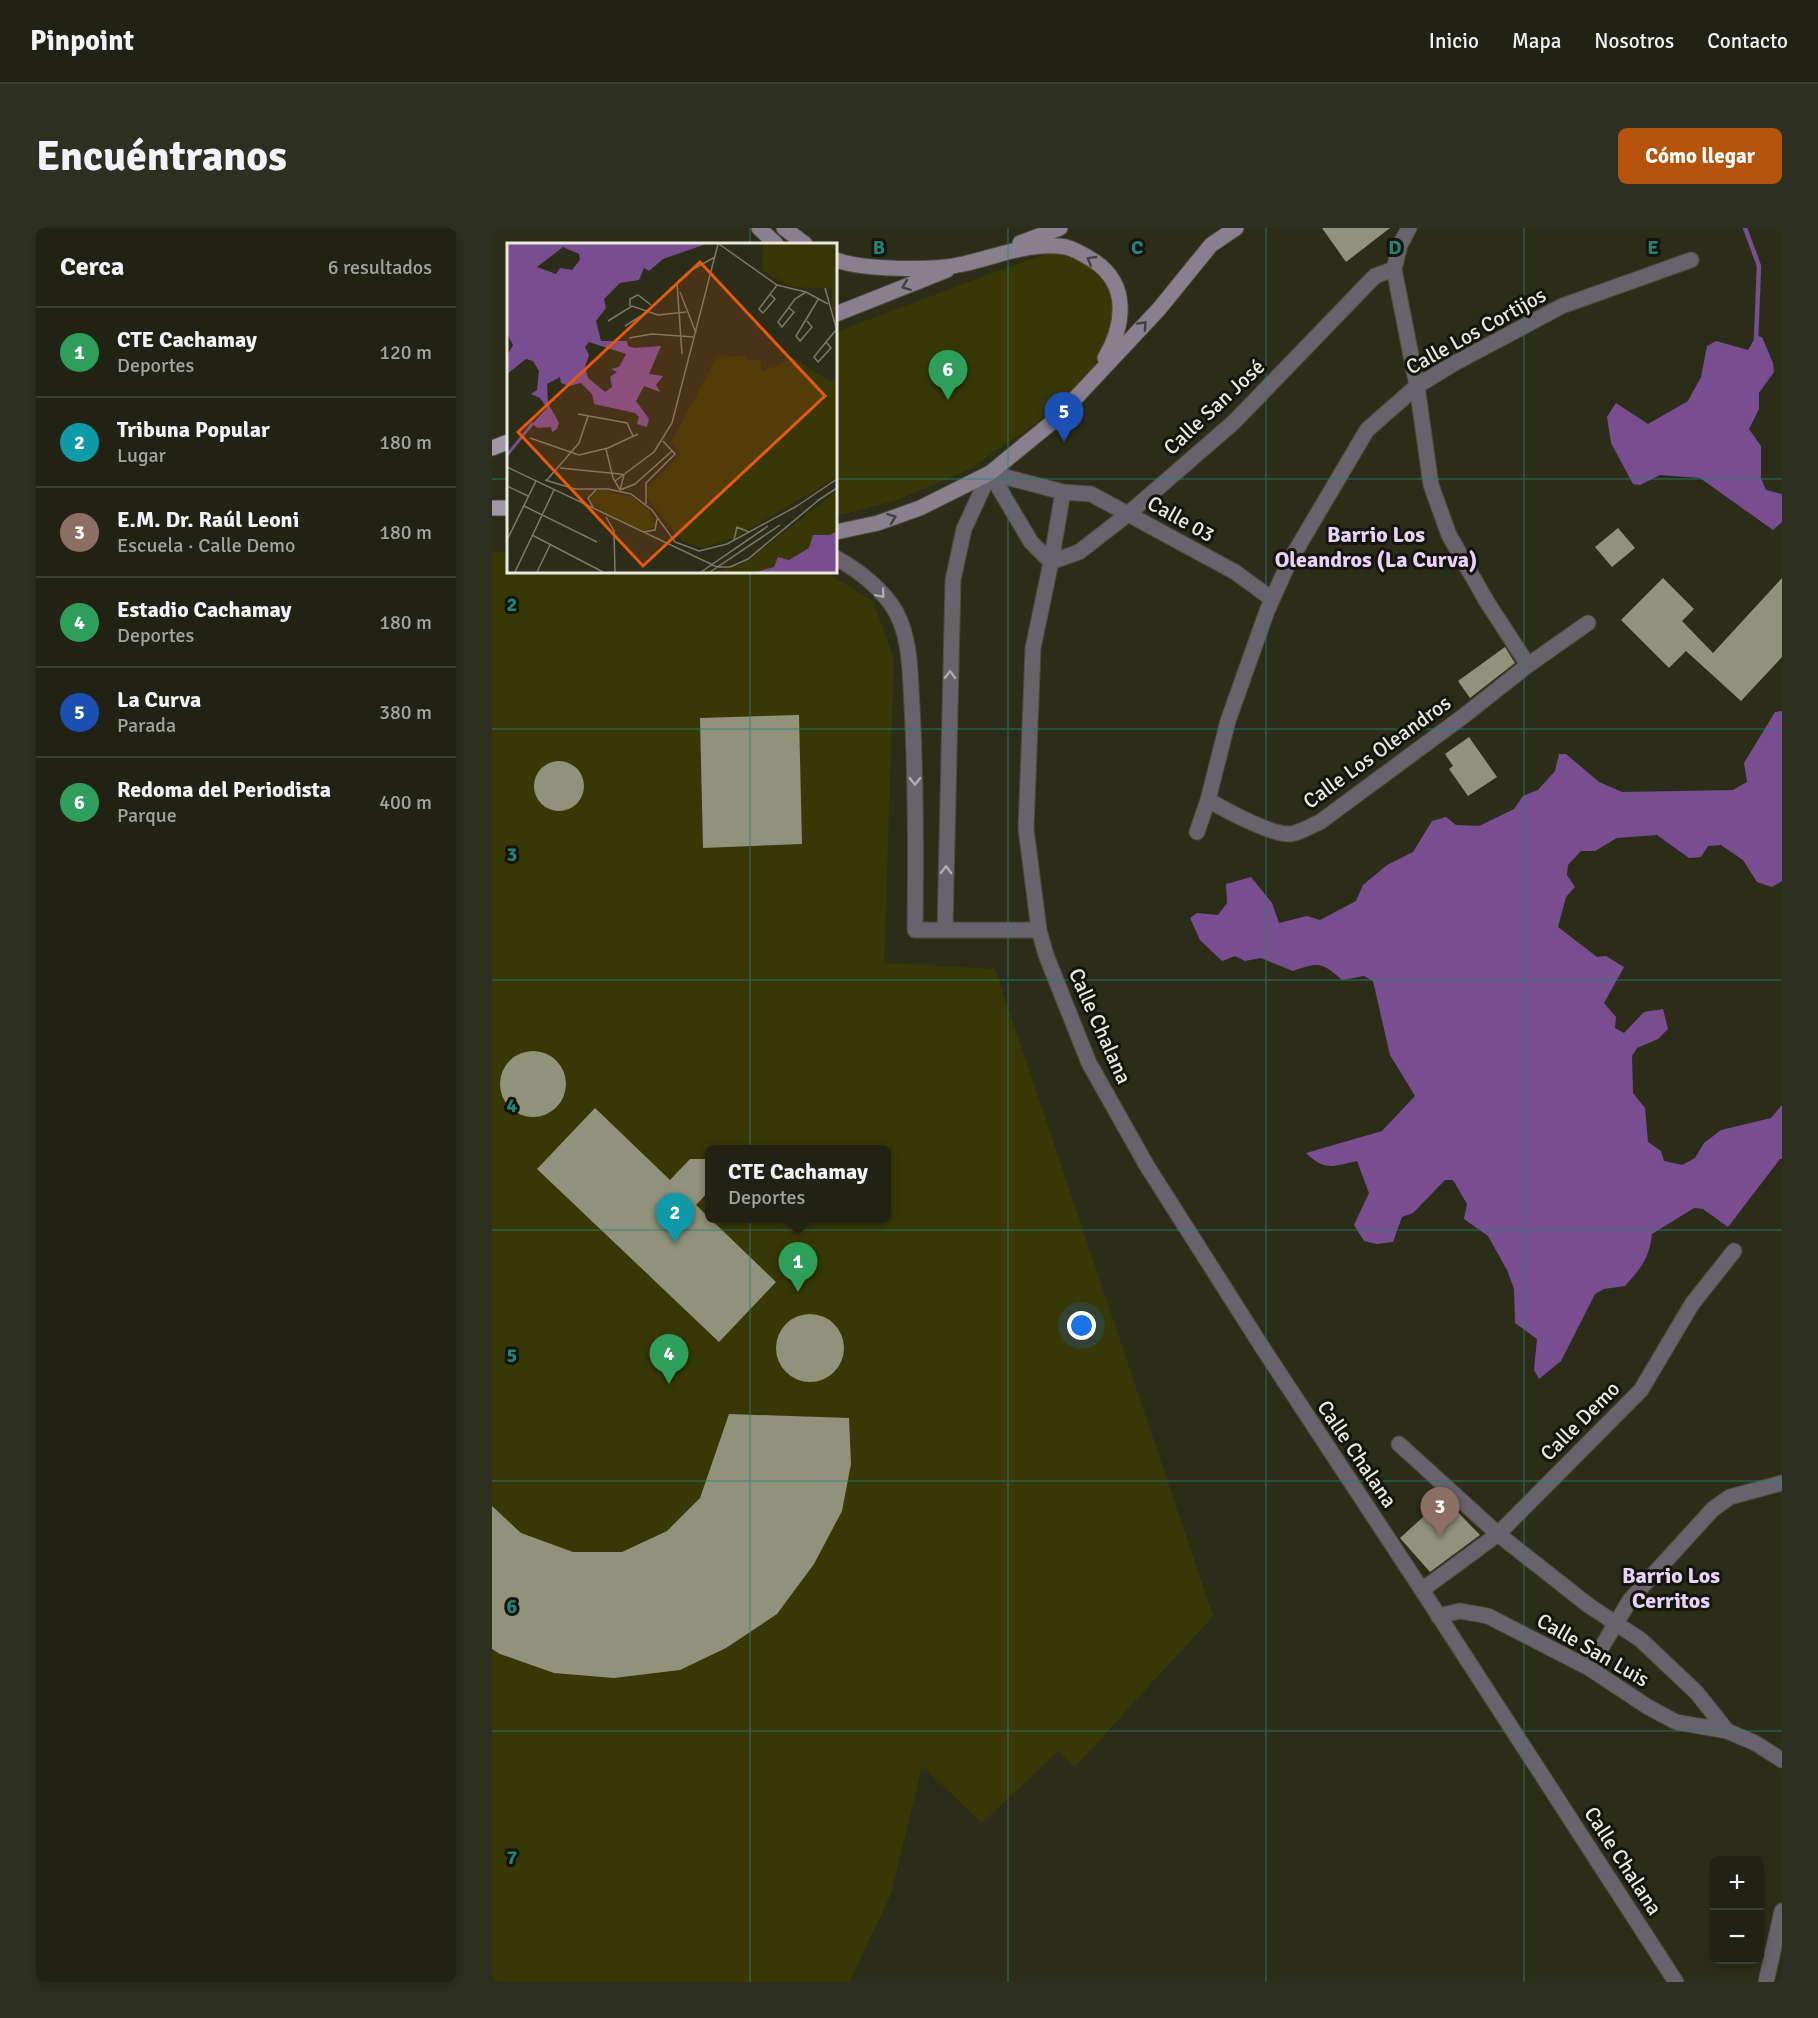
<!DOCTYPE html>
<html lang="es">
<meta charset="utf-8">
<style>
body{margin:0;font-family:Signika,sans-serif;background:#2d2f21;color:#f1f3f6}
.controls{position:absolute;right:18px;bottom:18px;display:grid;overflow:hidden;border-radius:9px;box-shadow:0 3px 9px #0003}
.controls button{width:54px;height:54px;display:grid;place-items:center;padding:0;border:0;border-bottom:2px solid #3e3f33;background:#212213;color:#f1f3f6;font:30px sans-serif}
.you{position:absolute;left:590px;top:1098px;width:21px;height:21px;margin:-15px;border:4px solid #fff;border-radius:50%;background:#1a73e8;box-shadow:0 0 0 9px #1a73e833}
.badge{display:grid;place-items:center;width:39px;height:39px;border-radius:50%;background:#b45309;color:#fff;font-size:20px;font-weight:700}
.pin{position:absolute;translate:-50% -50px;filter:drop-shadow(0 2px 3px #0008)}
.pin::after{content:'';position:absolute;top:32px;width:21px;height:18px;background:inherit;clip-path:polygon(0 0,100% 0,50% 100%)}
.popup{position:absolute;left:213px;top:917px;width:186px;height:78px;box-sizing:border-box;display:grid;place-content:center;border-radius:9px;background:#212213;filter:drop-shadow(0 2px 4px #0005);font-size:20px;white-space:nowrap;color:#a2a4a0}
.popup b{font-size:22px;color:#f1f3f6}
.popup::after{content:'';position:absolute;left:50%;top:100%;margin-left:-12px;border:12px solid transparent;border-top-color:#212213}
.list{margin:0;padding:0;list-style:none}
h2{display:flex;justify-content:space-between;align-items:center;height:78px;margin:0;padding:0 24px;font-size:26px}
h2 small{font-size:20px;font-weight:400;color:#a2a4a0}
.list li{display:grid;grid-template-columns:39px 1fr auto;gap:18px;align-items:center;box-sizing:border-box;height:90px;padding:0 24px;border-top:2px solid #3e3f33}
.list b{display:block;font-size:22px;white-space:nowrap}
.list p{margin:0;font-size:20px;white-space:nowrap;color:#a2a4a0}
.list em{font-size:20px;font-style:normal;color:#a2a4a0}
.map{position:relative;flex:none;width:1290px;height:1754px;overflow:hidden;border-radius:9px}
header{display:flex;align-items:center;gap:36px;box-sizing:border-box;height:84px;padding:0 30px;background:#212213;border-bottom:2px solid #3e3f33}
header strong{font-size:28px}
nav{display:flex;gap:33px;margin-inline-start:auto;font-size:21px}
.intro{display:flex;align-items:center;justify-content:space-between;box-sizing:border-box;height:144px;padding:0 36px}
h1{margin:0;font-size:42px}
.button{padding:15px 27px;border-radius:9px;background:#b45309;color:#fff;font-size:21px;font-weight:700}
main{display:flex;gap:36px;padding:0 36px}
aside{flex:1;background:#212213;border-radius:9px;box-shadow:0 3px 9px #0003}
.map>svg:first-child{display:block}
.green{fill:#383806;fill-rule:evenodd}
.water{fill:#794e91}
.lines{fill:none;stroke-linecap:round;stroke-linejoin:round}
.stream{stroke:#794e91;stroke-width:4.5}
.building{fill:#91927b}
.street-casing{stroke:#4a4b38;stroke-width:17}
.secondary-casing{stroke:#4a4b38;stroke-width:17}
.primary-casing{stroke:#4a4b38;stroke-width:17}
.street{stroke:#67626b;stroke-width:15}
.secondary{stroke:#88808e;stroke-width:15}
.primary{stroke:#a297a9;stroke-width:15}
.oneway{stroke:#424040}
.oneway2{stroke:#aeadaa}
.grid{fill:none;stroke:#258279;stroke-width:1.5;stroke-opacity:0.55}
.labels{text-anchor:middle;stroke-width:6;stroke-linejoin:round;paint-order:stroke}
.street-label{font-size:21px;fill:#e9eadd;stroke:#14150c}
.neighbourhood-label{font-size:22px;font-weight:bold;fill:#e9d1f9;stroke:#14150c}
.inset-river{fill:none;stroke:#794e91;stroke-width:3}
.inset-road{fill:none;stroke:#787967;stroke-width:1.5}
.view{fill:#e8590c;fill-opacity:0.15;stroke:#e8590c;stroke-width:3}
.inset-edge{fill:none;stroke:#e9eadd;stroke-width:3}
.grid-label{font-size:20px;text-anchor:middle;font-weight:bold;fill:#258279;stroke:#14150c;stroke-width:6;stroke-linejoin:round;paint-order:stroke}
</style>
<header>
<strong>Pinpoint</strong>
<nav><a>Inicio</a><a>Mapa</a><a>Nosotros</a><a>Contacto</a></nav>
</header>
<div class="intro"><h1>Encuéntranos</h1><a class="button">Cómo llegar</a></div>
<main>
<aside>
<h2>Cerca<small>6 resultados</small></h2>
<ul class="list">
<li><span class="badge" style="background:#2e9e5b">1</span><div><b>CTE Cachamay</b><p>Deportes</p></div><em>120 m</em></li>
<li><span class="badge" style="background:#0f9aa8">2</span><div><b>Tribuna Popular</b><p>Lugar</p></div><em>180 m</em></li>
<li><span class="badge" style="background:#8d6e63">3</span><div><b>E.M. Dr. Raúl Leoni</b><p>Escuela · Calle Demo</p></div><em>180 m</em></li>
<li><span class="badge" style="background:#2e9e5b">4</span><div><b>Estadio Cachamay</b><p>Deportes</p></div><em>180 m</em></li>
<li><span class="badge" style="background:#1a4fb4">5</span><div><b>La Curva</b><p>Parada</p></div><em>380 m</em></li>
<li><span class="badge" style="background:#2e9e5b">6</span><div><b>Redoma del Periodista</b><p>Parque</p></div><em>400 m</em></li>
</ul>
</aside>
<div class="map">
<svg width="1290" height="1754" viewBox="0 0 1290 1754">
<rect width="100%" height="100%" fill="#2c2d19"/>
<!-- green -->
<path class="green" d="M575,20L608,37L623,79L615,118L594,149L545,195L476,242L405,272L344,288V104L519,38Z
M0,323L16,325V344H333L381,373L402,431L392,735L503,741L721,1388L583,1539L566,1523L490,1595L430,1538L399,1666L357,1754H0ZM218,922H394V990H218Z"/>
<!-- water -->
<path class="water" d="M1264,108L1270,109L1281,135L1282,144L1267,165V181L1257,201L1269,218V250L1274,262L1290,266V294L1281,302L1208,250L1168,247L1148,257L1141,256L1119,215L1115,189L1124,175L1156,196L1196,173L1209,149L1215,118L1224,113L1256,122Z
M1290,483V653L1280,659L1265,654L1251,632L1229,617L1216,618L1209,629L1197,630L1165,607L1125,610L1103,623H1089L1076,637L1075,647L1083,659L1074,669L1066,699L1105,729L1114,728L1132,739L1112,775L1124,789L1123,800L1132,805L1152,784L1171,781L1176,801L1166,811L1145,820L1140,828L1141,865L1153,880L1156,914L1169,923L1172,933L1190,937L1203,930L1212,915L1229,902L1279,890L1290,877V931H1288L1236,999L1211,981L1202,980L1160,1006C1157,1031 1149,1040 1133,1058L1112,1061L1103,1066L1069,1133L1047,1151L1042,1142L1045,1111L1023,1095L1022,1061L1015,1042L996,1008L972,991L975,976L961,952H953L921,985L910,989L901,1014L885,1016L872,1013L862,997L877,965L865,933C840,938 834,944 814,925L890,903L923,868L898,827L881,753L872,748L850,752C830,734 826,734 801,743L769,730L753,733L743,728L730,733L708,712L698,690L705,685L726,687L735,675L734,656L759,649L780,675L787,695L815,688L828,692L864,673L871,657L895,637L921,624L940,593L954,589L964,597L987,598L1022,581L1031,568L1046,562L1063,543L1067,526H1074L1107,554L1130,564L1241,562L1255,554L1252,535L1283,484Z"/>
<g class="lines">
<!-- stream -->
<path class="stream" d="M1253,0L1267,38L1264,112"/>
</g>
<!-- building -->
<path class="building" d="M830,0H898L854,34Z
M1126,300L1143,320L1120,339L1103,319Z
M1171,350L1202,381L1190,393L1221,425L1290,350V429L1249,473L1194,423L1177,440L1129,392Z
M1013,419L1023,435L978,470L966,453Z
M307,487L310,616L211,620L208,490Z
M977,509L1005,549L976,568L957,541L961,538L953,526Z
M42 558a25 25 0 1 1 50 0a25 25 0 1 1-50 0Z
M8 856a33 33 0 1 1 66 0a33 33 0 1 1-66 0Z
M103,880L178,952L198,931H218V962L204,977L284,1054L227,1114L45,941Z
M284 1120a34 34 0 1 1 68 0a34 34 0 1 1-68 0Z
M237,1186L357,1190L359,1236L350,1283L322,1336L285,1386L234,1420L188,1442L122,1450L62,1445L8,1426L0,1421V1278L29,1305L81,1324H130L175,1303L208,1270Z
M952,1270L988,1307L938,1344L908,1310Z"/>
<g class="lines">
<defs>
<path id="street" d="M917,0L908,17L902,41L925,158L939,257L957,307L995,374L1036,437
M498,245L539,314L559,334L587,324L636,286L742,194L883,48L902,41
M498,245L571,264L599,266L743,344L780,371
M571,264L559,334L541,420L534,601L547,702L554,727L597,835L655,938L772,1122L930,1362L1184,1754
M344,330C366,342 391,361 404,384C419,412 418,447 420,478C424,553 424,627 423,702H547
M716,572C732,581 779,607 798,606C808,605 819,598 828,594L973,487L1036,437L1096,395
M705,604L716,572L736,493L775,383L797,334L875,202L925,158L961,136L1070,78L1199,32
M453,701L461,352L472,301L498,245
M907,1216L1006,1306L1096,1377L1149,1412L1205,1465L1235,1503L1263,1515L1290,1532
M930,1362L1006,1306L1149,1162L1200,1076L1242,1023
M946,1388L968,1383L996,1388L1097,1440L1156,1479L1184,1494L1235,1503
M1097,1440L1138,1372L1221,1281L1238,1269L1290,1255
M1274,1754L1290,1683"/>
<path id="secondary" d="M267,0L284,16
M292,0L313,16
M528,15L568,0
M344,32C372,42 441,43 471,36C504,29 538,13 574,19C583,21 594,28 602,33C638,57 632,98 613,130
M344,86L455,42
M344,304L386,295L428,280L498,245L563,192L667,81L719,17L744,0"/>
<path id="primary" d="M0,220L16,214
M0,280H16"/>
</defs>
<!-- street casing -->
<use href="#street" class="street-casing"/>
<!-- secondary casing -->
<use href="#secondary" class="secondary-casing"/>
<!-- primary casing -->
<use href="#primary" class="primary-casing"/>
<!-- street -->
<use href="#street" class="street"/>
<!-- secondary -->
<use href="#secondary" class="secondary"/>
<!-- primary -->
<use href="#primary" class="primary"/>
</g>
<!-- one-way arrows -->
<defs><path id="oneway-chevron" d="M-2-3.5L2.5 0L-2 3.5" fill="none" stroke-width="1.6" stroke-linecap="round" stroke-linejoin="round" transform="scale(1.5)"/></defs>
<g class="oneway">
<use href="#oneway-chevron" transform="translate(599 32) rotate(-149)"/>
<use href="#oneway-chevron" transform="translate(414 58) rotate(159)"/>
<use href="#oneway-chevron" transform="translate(651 97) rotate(-47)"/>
<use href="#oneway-chevron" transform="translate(400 290) rotate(-20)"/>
</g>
<g class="oneway2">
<use href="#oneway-chevron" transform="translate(389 366) rotate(50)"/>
<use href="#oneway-chevron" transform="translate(458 447) rotate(-89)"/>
<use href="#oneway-chevron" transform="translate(423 553) rotate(89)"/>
<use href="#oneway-chevron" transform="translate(454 642) rotate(-89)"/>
</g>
<!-- grid -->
<path class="grid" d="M258,0V16M516,0V1754M774,0V1754M1032,0V1754M0,251H16M344,251H1290M258,344V1754M0,501H1290M0,752H1290M0,1002H1290M0,1253H1290M0,1503H1290"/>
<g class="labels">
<!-- street labels -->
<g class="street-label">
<text transform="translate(984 103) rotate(-29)" y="7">Calle Los Cortijos</text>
<text transform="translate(722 179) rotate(-43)" y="7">Calle San José</text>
<text transform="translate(689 291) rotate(29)" y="7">Calle 03</text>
<text transform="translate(885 524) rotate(-36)" y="7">Calle Los Oleandros</text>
<text transform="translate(608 798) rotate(66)" y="7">Calle Chalana</text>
<text transform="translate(1088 1193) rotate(-45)" y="7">Calle Demo</text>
<text transform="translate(865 1226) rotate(56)" y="7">Calle Chalana</text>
<text transform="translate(1101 1422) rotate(30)" y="7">Calle San Luis</text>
<text transform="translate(1131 1633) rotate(57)" y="7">Calle Chalana</text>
</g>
<!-- neighbourhood labels -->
<g class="neighbourhood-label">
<text x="884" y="314">Barrio Los<tspan x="884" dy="25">Oleandros (La Curva)</tspan></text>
<text x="1179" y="1355">Barrio Los<tspan x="1179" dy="25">Cerritos</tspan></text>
</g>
</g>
<!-- overview -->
<g transform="translate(15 15)">
<rect width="330" height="330" fill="#2c2d19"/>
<path d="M256,1H330V67L325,68V46L285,44L255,27ZM239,113L240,117H254L255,129L287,115L320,137L330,138V234L230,293L197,305L175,298L140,255L138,247L174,211L164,199L210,114ZM94,247L125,254L141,267L149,283L135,288L83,261L84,251ZM330,248V291L265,329H207L238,320Z" fill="#383806"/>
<path d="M0,1H199L156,16L142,28L137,25L132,37L113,40L97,56L99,65L89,78L94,98H120L121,103L128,105L154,103L142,131L156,133L149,142L153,149L137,143L129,158L142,176L140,184L130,181L132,174L128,170L87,161L85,151L74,140L62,143L54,140L53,134L40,141L41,160L52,180L50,186L45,189L44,184L31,185L25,181L40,165L33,155L24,151L30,147L32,128L26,118L19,116L0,131V113L6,102L0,91ZM56,4L72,11L73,17L65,27L53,25L49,31L30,24ZM82,99L119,111L112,124L104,126L110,129L103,134L105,144L98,149L81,135L78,124L82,112L78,104ZM330,288V329H249L267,324L271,314L282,317L302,305L306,292H323Z" fill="#794e91" fill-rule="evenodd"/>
<path class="inset-river" d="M0,212L26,180"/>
<path class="inset-road" d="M212,1L270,42L299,49L321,61M170,40L175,111M318,45L330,88M173,49L189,90M263,51L268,56L256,70L252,66L270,42M123,63V56L131,52L144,62M282,65L287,69L275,84L271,79L288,56L299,49M101,78L125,63L151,72L179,69M300,78L305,84L293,98L289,93L312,55M118,83L137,71L181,29L208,14M122,95L145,91L187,94M319,99L324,105L311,119L307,114L319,99L329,87M71,171L120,180L126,193M23,195L72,212L101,205L131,191M99,206L106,235L113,247M0,224L210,324H223L241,316L313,256M53,225L113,231L117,232L113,247M38,237L68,246H101L124,251L145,267L168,299L192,308L220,301L290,263M39,238L72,200L81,173M108,238L147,209L165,180L211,1M0,243L21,253M113,247L128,241L165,208M310,258L330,245M139,261V240L168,211L156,198M17,263L90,299M287,265L330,236M87,266L81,255L89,247M99,274L107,288L108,329M136,289L148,287L150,276M25,292L96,329M0,297L29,238M227,297L230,284L242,289M8,329L47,247M30,329L43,302M194,329L261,283M203,329L273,282"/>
<path class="view" d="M193,19L318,153L136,323L11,189Z"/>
<rect width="330" height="330" class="inset-edge"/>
</g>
<g class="grid-label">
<text x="387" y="26">B</text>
<text x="645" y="26">C</text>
<text x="903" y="26">D</text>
<text x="1161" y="26">E</text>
<text x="20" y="383">2</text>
<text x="20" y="633">3</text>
<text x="20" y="884">4</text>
<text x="20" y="1134">5</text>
<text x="20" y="1385">6</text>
<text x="20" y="1636">7</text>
</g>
</svg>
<div class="controls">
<button>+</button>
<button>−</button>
</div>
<div class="you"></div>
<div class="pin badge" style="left:306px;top:1064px;background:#2e9e5b">1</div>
<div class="popup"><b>CTE Cachamay</b>Deportes</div>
<div class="pin badge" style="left:183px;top:1015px;background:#0f9aa8">2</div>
<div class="pin badge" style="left:948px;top:1309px;background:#8d6e63">3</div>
<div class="pin badge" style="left:177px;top:1156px;background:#2e9e5b">4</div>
<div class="pin badge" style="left:572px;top:214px;background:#1a4fb4">5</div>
<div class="pin badge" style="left:456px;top:172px;background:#2e9e5b">6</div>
</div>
</main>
